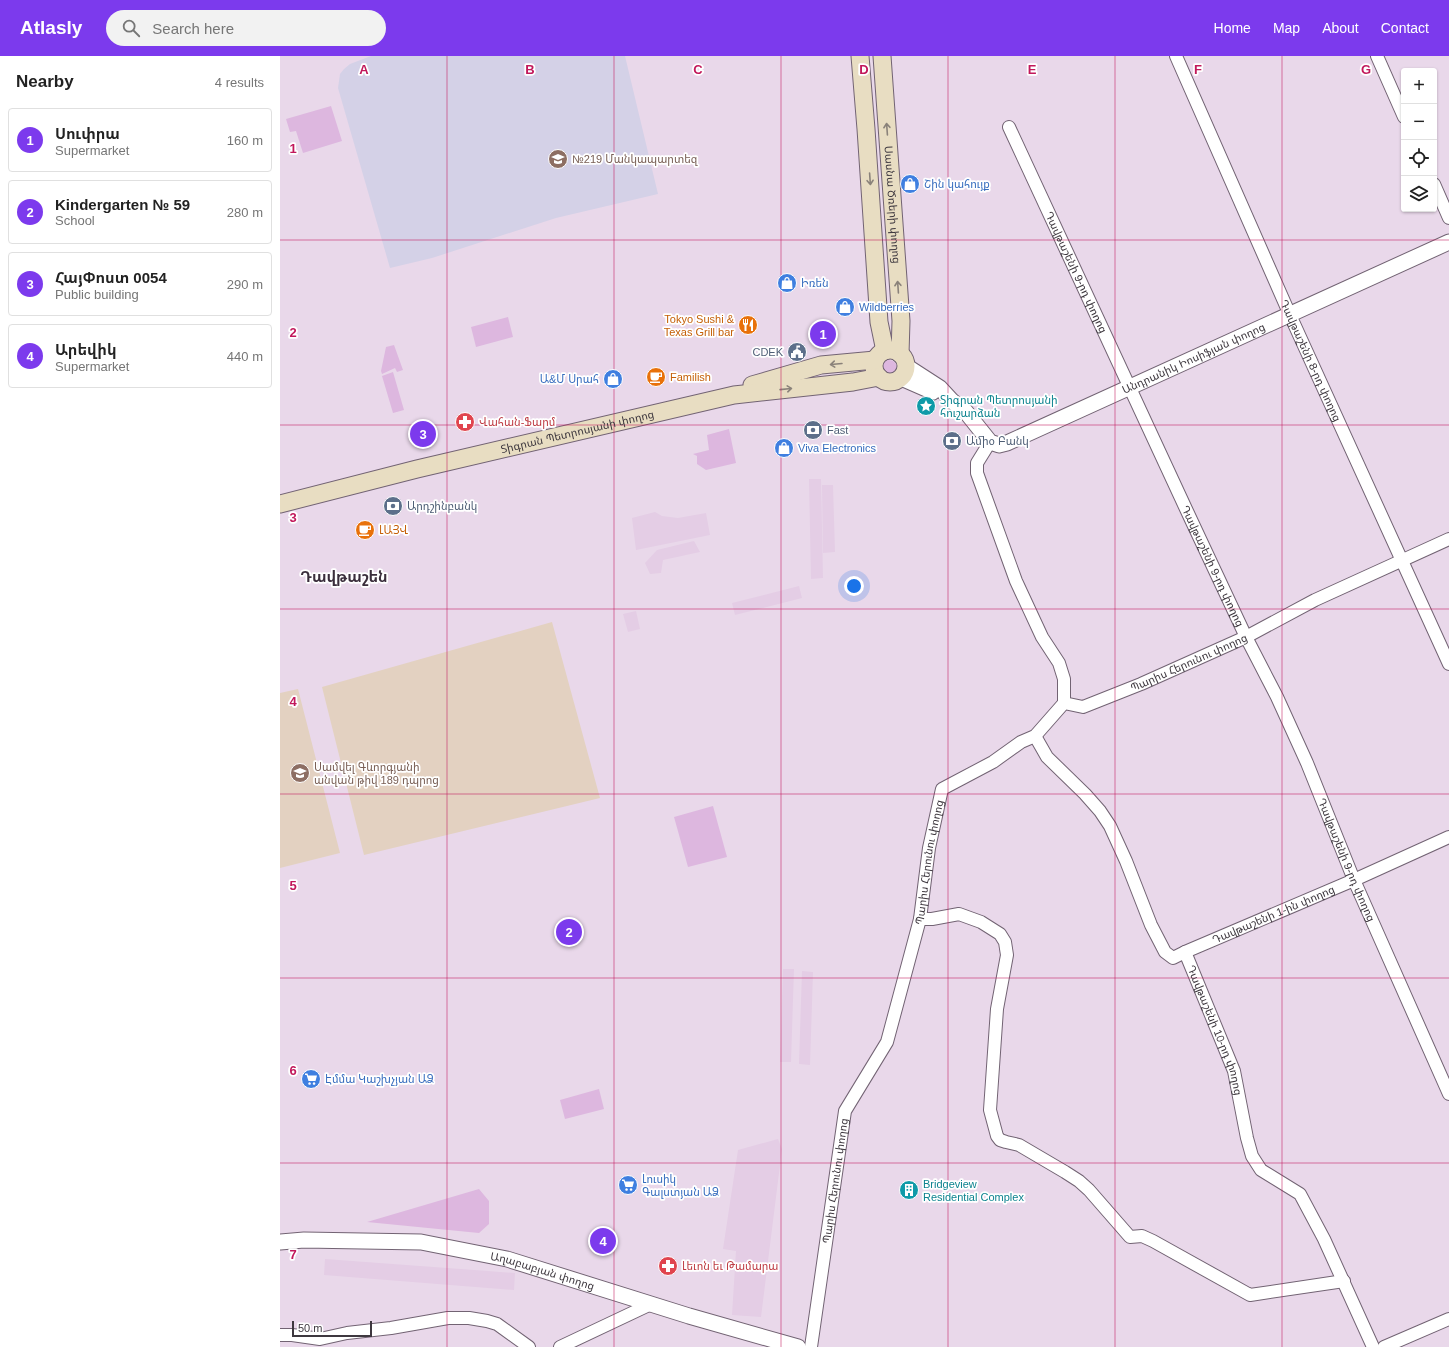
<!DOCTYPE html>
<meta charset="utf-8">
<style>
body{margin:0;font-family:Helvetica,"Noto Sans Armenian",sans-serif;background:#f2f2f2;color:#222}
.controls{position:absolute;right:12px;top:12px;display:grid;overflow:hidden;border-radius:4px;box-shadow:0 1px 3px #0004}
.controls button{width:36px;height:36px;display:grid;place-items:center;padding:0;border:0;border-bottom:1px solid #e0e0e0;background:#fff;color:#222;font:20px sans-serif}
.scale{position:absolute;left:12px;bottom:10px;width:80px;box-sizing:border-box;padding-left:4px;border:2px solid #3e383f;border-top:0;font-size:11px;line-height:14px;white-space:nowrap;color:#3e383f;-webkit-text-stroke:3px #fff;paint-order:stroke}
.you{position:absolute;left:574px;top:530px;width:14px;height:14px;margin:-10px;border:3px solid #fff;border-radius:50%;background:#1a73e8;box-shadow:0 0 0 6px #1a73e833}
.badge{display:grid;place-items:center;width:26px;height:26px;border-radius:50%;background:#7c3aed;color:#fff;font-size:13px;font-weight:700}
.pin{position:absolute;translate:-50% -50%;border:2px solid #fff;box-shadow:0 1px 4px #0006}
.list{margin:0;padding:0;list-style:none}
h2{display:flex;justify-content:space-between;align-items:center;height:52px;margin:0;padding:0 16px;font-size:17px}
h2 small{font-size:13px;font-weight:400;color:#767676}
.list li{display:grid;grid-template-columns:26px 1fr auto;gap:12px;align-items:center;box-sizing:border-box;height:64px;margin:0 8px 8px;padding:0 8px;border:1px solid #e0e0e0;border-radius:4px}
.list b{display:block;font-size:15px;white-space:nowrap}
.list p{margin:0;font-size:13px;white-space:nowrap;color:#767676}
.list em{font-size:13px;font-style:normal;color:#767676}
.icon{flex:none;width:22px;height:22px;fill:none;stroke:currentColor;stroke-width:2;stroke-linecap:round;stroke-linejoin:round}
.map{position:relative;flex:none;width:1169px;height:1291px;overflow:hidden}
header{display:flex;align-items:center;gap:24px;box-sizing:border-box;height:56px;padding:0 20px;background:#7c3aed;color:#fff}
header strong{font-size:19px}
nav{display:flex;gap:22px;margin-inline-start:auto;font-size:14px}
.search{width:280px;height:36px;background:#f2f2f2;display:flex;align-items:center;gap:10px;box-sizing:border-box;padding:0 14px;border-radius:22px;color:#767676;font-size:15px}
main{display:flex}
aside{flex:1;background:#fff}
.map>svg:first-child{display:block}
.commercial{fill:#d4d1e7}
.built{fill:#e4cde5}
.education{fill:#e3d1c1}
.green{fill:#ddb7df}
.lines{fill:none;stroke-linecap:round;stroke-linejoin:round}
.minor-casing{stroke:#726373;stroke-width:14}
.tertiary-casing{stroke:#726373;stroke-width:17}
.secondary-casing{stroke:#726373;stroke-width:19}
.minor{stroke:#fff;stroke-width:12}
.tertiary{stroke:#fff;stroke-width:15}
.secondary{stroke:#e8ddc2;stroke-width:17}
.oneway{stroke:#8a827a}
.grid{fill:none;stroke:#c2185b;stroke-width:1;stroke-opacity:0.55}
.labels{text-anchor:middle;stroke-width:3.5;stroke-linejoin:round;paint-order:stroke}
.education-label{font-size:11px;fill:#785e54;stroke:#fff;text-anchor:start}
.shop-label{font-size:11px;fill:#366cbe;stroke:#fff;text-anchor:start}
.street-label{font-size:11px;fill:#3e383f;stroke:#fff}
.food-label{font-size:11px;fill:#c56008;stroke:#fff;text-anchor:start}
.service-label{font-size:11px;fill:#4e5e75;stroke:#fff;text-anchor:start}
.culture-label{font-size:11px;fill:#0d838f;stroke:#fff;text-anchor:start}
.health-label{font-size:11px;fill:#be3a42;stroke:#fff;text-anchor:start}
.district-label{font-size:15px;font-weight:bold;fill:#3b2e3c;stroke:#fff}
.grid-label{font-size:13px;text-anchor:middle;font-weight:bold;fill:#c2185b;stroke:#fff;stroke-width:3.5;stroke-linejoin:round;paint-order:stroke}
</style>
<header>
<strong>Atlasly</strong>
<div class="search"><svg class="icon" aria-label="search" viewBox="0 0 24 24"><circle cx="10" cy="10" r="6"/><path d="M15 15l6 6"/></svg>Search here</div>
<nav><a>Home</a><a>Map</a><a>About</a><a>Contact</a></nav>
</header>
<main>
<aside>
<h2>Nearby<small>4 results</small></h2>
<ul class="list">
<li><span class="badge">1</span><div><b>Սուփրա</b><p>Supermarket</p></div><em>160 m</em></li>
<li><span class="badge">2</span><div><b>Kindergarten № 59</b><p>School</p></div><em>280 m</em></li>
<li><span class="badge">3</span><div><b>ՀայՓոստ 0054</b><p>Public building</p></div><em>290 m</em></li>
<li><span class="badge">4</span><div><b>Արեվիկ</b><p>Supermarket</p></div><em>440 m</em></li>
</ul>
</aside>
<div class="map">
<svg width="1169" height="1291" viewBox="0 0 1169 1291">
<rect width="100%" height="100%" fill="#e9d8ea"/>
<!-- commercial -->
<path class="commercial" d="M91,0H345L378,138L276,162L152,202L110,212L58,32L60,18L64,13L70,8Z"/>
<!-- built -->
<path class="built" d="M529,423H541L543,522L531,523Z
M542,429H553L555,496L543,497Z
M375,456L382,460L398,462L426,457L430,479L356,494L352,462Z
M414,485L420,496L383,504L381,517L370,518L365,507L377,494Z
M519,530L522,542L455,559L452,547Z
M356,555L360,573L348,576L343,558Z
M503,913H514L511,1006H500Z
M522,915L533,916L530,1009L519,1008Z
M498,1083L502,1093L481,1261L452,1259L456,1195L443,1193L458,1094Z
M45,1203L235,1217L234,1234L44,1219Z"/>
<!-- education -->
<path class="education" d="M272,566L320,742L84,799L42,631Z
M18,633L60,797L0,812V637Z"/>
<!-- green -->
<path class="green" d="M51,50L62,85L23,97L16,75L10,76L6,63Z
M228,261L233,281L196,291L191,271Z
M114,289L123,314L117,316L115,312L102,318L101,315L106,291Z
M601 312a8 8 0 1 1 16 0a8 8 0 1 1-16 0Z
M113,316L124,354L113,357L102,320Z
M449,373L456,407L426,414L417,408V400L413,398L429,394L427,379Z
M433,750L447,801L408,811L394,761Z
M319,1033L324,1053L285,1063L280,1044Z
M199,1133L209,1145V1168L199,1177L87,1166Z"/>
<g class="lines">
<defs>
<g id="minor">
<path id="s1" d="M896,0L1010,259L1169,608"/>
<path d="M1097,0L1124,61"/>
<path id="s2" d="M729,71L906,453L966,581L997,641L1027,707L1074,824L1169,1038"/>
<path d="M1154,128L1169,162"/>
<path d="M710,386L697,407V417L736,525L762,581L779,607L784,623V647"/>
<path id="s3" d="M755,680L767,701L805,738L820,755L830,770L846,805L871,869L885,896L893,902L905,896L1074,824L1169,781"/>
<path d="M640,863H652L679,858L701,866L720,878L725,886L727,899L717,953L710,1054L717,1080L720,1084L726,1086L739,1089L785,1116L799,1125L809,1134L850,1181L862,1180L873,1185L970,1239L1064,1225"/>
<path id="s4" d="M905,896L954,1015L967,1082L972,1100L981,1114L1020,1138L1044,1183L1093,1291"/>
<path d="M0,1279H12L40,1283L67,1277L111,1272L168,1262H189L207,1265L217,1268L249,1291"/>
<path d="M280,1291L371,1248"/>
<path id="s5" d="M531,1291L565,1055L607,986L640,863L649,792L662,733L713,706L741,686L755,680L784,647L803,651L861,628L966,581L1035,544L1169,483"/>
<path d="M1104,1291L1169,1263"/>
</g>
<g id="tertiary">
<path id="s6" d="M626,310L660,332L672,345L686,356L710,386L719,389L727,387L1169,186"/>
<path d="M621,322L653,336"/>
<path id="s7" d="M0,1186L24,1184L141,1186L151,1188L227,1203L409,1260L518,1291"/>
</g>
<g id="secondary">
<path d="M580,0L586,73L599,266L605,295"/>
<path id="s8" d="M602,0L621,265L620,298"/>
<circle cx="610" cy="310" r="16"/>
<path d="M472,329L541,309L595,304"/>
<path id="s9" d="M0,448L137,413L454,339L573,326L599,321"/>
</g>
</defs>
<!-- minor casing -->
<use href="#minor" class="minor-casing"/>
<!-- tertiary casing -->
<use href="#tertiary" class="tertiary-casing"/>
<!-- secondary casing -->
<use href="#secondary" class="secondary-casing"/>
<!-- minor -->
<use href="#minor" class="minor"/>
<!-- tertiary -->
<use href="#tertiary" class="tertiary"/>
<!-- secondary -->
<use href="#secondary" class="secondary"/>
</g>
<!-- one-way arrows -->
<defs><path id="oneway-shaft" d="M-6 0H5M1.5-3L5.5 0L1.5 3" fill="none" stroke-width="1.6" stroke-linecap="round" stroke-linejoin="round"/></defs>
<g class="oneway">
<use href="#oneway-shaft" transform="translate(607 73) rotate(-94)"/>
<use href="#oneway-shaft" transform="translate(590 123) rotate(86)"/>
<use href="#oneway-shaft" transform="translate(618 231) rotate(-94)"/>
<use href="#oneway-shaft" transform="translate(556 308) rotate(175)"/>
<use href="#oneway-shaft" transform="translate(506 333) rotate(-6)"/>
</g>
<!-- grid -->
<path class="grid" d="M167,0V1291M334,0V1291M501,0V1291M668,0V1291M835,0V1291M1002,0V1291M0,184H1169M0,369H1169M0,553H1169M0,738H1169M0,922H1169M0,1107H1169"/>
<!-- icons -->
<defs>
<symbol id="school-disc" viewBox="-11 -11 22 22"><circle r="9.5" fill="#8d6e63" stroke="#fff"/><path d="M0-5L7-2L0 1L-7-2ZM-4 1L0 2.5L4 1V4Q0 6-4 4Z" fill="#fff"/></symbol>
<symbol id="shop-disc" viewBox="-11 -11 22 22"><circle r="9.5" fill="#3f7fe0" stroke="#fff"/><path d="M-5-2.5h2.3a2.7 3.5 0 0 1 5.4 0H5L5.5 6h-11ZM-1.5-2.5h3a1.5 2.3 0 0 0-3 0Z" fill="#fff"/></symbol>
<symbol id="restaurant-disc" viewBox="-11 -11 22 22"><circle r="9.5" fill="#e8710a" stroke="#fff"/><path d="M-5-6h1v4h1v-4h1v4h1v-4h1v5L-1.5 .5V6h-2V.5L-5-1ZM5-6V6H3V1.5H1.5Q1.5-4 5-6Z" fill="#fff"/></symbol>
<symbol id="civic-disc" viewBox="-11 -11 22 22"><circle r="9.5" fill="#5c6f8a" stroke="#fff"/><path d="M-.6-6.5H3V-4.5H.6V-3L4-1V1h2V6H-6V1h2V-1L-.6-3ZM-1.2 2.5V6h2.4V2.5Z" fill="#fff"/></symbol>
<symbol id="cafe-disc" viewBox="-11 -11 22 22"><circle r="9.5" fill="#e8710a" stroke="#fff"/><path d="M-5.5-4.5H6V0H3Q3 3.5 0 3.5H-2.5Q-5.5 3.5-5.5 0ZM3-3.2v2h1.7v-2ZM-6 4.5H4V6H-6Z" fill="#fff"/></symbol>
<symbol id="sight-disc" viewBox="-11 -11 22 22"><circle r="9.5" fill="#0f9aa8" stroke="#fff"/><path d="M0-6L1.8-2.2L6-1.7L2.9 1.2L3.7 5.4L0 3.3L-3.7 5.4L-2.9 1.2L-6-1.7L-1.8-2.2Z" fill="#fff"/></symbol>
<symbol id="pharmacy-disc" viewBox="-11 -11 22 22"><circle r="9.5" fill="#e0444e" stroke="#fff"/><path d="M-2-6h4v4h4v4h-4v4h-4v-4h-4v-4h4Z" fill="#fff"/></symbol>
<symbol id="bank-disc" viewBox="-11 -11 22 22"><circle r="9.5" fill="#5c6f8a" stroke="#fff"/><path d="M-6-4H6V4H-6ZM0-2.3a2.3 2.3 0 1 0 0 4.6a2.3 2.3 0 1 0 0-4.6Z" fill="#fff"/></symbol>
<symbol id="supermarket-disc" viewBox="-11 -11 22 22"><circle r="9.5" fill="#3f7fe0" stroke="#fff"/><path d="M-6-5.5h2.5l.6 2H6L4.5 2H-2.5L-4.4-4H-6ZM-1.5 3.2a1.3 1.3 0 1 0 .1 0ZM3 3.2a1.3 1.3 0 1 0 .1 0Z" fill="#fff"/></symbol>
<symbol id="building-disc" viewBox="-11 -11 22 22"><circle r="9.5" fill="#0f9aa8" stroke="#fff"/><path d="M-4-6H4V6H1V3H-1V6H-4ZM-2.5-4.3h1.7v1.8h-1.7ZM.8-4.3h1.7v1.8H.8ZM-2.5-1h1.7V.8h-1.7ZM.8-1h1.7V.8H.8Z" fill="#fff"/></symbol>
</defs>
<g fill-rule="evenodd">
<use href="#school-disc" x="267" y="92" width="22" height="22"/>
<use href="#shop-disc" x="619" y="117" width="22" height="22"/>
<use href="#shop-disc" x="496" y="216" width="22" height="22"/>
<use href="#shop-disc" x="554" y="240" width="22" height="22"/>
<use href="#restaurant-disc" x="457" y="258" width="22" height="22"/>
<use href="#civic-disc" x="506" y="285" width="22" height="22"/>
<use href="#cafe-disc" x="365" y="310" width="22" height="22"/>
<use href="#shop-disc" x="322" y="312" width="22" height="22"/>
<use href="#sight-disc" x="635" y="339" width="22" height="22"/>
<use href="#pharmacy-disc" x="174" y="355" width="22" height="22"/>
<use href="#bank-disc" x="522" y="363" width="22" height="22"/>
<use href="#bank-disc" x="661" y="374" width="22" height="22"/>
<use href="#shop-disc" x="493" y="381" width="22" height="22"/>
<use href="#bank-disc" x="102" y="439" width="22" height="22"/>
<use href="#cafe-disc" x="74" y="463" width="22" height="22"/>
<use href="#school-disc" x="9" y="706" width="22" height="22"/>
<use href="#supermarket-disc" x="20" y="1012" width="22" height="22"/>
<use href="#supermarket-disc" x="337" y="1118" width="22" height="22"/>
<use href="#building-disc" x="618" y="1123" width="22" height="22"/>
<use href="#pharmacy-disc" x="377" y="1199" width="22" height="22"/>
</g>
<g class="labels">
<!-- education labels -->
<g class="education-label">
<text x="292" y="107">№219 Մանկապարտեզ</text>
<text x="34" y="715">Սամվել Գևորգյանի<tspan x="34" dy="13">անվան թիվ 189 դպրոց</tspan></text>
</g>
<!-- shop labels -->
<g class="shop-label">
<text x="644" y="132">Շին կահույք</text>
<text x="521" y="231">Իռեն</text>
<text x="579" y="255">Wildberries</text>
<text x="319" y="327" text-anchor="end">Ա&amp;Մ Սրահ</text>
<text x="518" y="396">Viva Electronics</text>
<text x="45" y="1027">Էմմա Կաշխչյան ԱՁ</text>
<text x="362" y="1127">Լուսիկ<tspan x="362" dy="13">Գալստյան ԱՁ</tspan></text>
</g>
<!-- street labels -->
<g class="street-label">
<text dy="4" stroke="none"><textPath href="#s8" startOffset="149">Սասնա Ծռերի փողոց</textPath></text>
<text dy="4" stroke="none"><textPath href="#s2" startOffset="160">Դավթաշենի 9-րդ փողոց</textPath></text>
<text dy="4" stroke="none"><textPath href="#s6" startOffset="337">Անդրանիկ Իոսիֆյան փողոց</textPath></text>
<text dy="4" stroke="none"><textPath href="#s1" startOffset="333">Դավթաշենի 8-րդ փողոց</textPath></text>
<text dy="4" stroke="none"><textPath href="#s9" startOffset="306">Տիգրան Պետրոսյանի փողոց</textPath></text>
<text dy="4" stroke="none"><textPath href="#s2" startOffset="484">Դավթաշենի 9-րդ փողոց</textPath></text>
<text dy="4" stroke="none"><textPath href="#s5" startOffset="864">Պարիս Հերունու փողոց</textPath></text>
<text dy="4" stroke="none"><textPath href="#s2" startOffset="807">Դավթաշենի 9-րդ փողոց</textPath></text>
<text dy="4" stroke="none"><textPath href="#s5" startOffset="504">Պարիս Հերունու փողոց</textPath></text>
<text dy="4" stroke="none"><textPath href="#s3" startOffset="375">Դավթաշենի 1-ին փողոց</textPath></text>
<text dy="4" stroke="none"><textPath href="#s4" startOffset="84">Դավթաշենի 10-րդ փողոց</textPath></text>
<text dy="4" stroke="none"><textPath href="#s5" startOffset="168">Պարիս Հերունու փողոց</textPath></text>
<text dy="4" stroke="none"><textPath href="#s7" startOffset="266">Աղաբաբյան փողոց</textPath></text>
</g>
<!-- food labels -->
<g class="food-label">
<text x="454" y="267" text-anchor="end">Tokyo Sushi &amp;<tspan x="454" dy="13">Texas Grill bar</tspan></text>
<text x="390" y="325">Familish</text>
<text x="99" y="478">ԼԱՅՎ</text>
</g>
<!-- service labels -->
<g class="service-label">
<text x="503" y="300" text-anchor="end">CDEK</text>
<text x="547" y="378">Fast</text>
<text x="686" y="389">Ամիօ Բանկ</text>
<text x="127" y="454">Արդշինբանկ</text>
</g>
<!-- culture labels -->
<g class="culture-label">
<text x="660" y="348">Տիգրան Պետրոսյանի<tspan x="660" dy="13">հուշարձան</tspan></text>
<text x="643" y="1132">Bridgeview<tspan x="643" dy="13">Residential Complex</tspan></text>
</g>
<!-- health labels -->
<g class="health-label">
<text x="199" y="370">Վահան-Ֆարմ</text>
<text x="402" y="1214">Լեւոն եւ Թամարա</text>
</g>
<!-- district labels -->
<g class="district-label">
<text x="64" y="526">Դավթաշեն</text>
</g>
</g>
<g class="grid-label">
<text x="84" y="18">A</text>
<text x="250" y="18">B</text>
<text x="418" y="18">C</text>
<text x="584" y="18">D</text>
<text x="752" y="18">E</text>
<text x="918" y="18">F</text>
<text x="1086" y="18">G</text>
<text x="13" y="97">1</text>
<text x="13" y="281">2</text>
<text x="13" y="466">3</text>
<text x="13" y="650">4</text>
<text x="13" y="834">5</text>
<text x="13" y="1019">6</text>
<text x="13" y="1203">7</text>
</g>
</svg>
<div class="controls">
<button>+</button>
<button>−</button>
<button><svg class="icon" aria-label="locate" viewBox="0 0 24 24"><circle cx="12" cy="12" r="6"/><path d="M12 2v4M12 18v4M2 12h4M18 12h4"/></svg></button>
<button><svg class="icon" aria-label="layers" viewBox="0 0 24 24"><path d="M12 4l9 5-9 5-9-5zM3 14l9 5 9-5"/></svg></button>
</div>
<div class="scale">50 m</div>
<div class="you"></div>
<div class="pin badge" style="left:543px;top:278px">1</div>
<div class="pin badge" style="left:289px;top:876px">2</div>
<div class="pin badge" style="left:143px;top:378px">3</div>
<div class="pin badge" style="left:323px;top:1185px">4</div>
</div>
</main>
